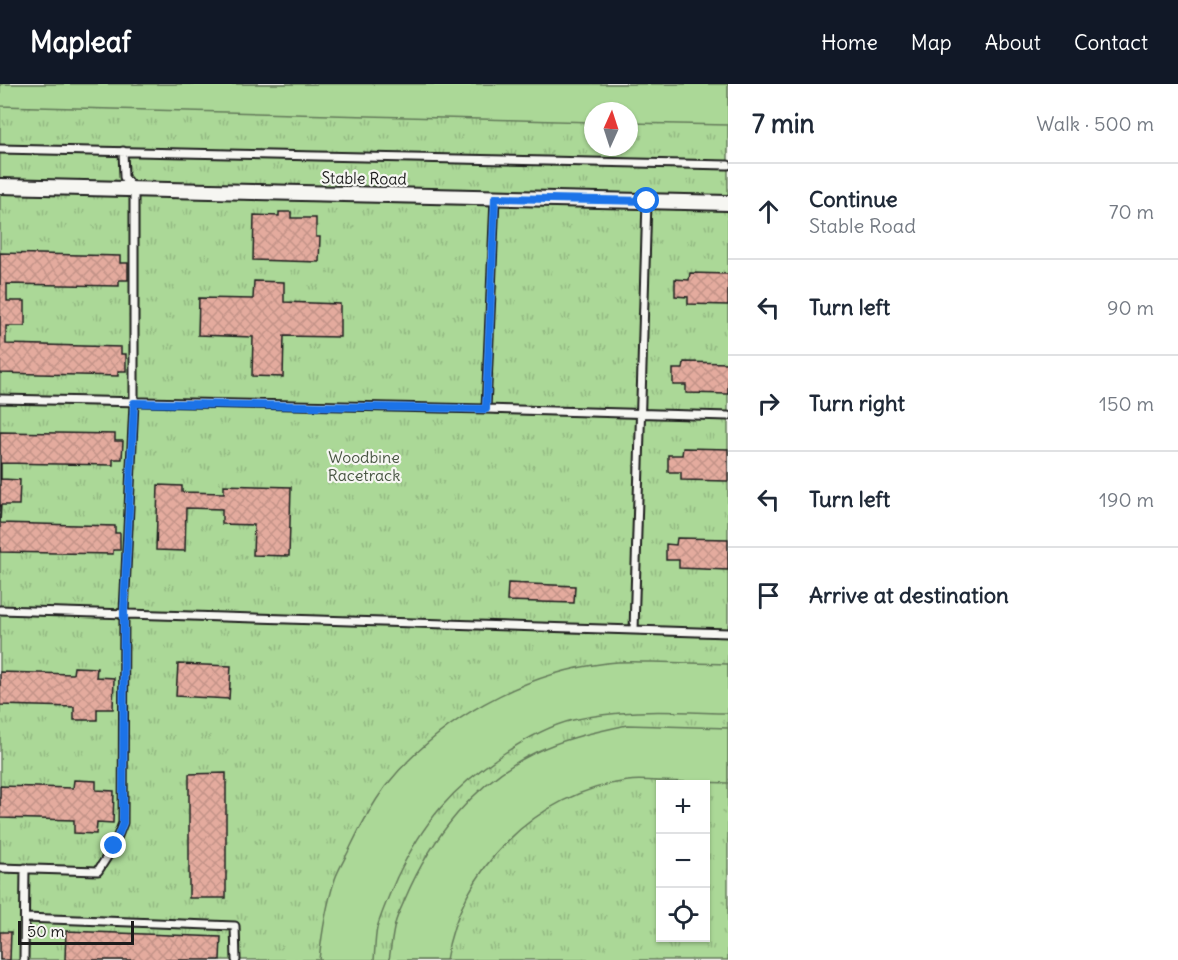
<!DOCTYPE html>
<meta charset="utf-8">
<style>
body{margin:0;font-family:Delius,sans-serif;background:#f2f2f3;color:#1f2937}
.controls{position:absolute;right:18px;bottom:18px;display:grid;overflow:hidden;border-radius:0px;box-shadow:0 2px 4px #0004}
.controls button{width:54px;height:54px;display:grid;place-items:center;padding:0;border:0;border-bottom:2px solid #e0e1e3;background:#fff;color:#1f2937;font:30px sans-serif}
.compass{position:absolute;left:584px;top:18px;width:54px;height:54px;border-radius:50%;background:#fff;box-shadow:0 2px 4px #0004;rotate:3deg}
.scale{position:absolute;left:18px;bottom:15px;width:116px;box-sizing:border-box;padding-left:6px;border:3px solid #1c1c1c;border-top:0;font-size:16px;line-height:21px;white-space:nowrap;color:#1c1c1c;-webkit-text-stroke:4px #f6f6f2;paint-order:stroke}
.stop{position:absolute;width:18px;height:18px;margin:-14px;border:4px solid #1a73e8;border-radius:50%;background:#fff}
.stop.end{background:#1a73e8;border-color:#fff;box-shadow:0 2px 6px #0008}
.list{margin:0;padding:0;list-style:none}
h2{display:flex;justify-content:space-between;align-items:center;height:78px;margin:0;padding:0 24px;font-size:26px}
h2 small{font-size:20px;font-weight:400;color:#747a83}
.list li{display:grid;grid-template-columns:39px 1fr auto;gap:18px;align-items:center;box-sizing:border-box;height:96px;padding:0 24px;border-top:2px solid #e0e1e3}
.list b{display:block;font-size:22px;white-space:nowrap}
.list p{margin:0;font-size:20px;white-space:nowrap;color:#747a83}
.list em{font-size:20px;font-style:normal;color:#747a83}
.icon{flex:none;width:33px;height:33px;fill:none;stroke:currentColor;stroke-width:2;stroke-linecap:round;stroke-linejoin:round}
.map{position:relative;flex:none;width:728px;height:876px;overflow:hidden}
header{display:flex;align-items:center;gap:36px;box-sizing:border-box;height:84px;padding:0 30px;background:#111827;color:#fff}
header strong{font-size:28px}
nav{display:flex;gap:33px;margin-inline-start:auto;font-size:21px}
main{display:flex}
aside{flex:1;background:#fff}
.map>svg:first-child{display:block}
.grass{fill:url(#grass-tufts);stroke:#647a5a;stroke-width:1.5;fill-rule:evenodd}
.garden{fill:#abd897;stroke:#647a5a;stroke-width:1.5}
.building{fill:url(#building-cross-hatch);stroke:#1c1c1c;stroke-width:1.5}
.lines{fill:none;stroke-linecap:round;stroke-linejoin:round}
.service-casing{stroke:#1c1c1c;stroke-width:11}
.minor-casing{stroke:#1c1c1c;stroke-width:18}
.service{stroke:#f6f6f2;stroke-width:7}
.minor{stroke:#f6f6f2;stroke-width:14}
.route{stroke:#1a73e8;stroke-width:8}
.labels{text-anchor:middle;stroke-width:4.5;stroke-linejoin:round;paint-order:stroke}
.street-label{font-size:16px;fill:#1c1c1c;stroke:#f6f6f2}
.park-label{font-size:16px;fill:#475441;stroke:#f6f6f2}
</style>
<header>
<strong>Mapleaf</strong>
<nav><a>Home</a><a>Map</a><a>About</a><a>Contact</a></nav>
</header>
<main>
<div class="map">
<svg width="728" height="876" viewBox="0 0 728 876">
<defs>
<pattern id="grass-tufts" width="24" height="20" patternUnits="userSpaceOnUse" patternTransform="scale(1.5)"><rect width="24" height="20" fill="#abd897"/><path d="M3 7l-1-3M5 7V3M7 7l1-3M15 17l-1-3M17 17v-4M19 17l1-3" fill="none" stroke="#93b982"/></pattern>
<pattern id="building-cross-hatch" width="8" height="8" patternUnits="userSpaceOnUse" patternTransform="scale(1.5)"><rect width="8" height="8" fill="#e4ab9e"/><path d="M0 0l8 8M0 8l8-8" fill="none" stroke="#c39388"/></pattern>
</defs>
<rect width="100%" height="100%" fill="#f6f6f2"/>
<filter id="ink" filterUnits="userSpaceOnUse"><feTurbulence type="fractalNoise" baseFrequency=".0167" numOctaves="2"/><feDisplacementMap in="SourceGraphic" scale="12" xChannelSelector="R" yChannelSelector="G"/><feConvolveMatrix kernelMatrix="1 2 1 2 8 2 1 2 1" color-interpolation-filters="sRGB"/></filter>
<g filter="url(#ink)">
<!-- grass -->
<path class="grass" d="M0,0H728V876H0ZM593,27H629V63H593ZM660,700H706V854H660Z"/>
<!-- garden -->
<path class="garden" d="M0,0H728V41L629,39V27H593V38L0,22Z
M653,578L728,580V629C676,628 624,624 573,636C548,642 524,656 503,670C452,704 424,737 397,793C390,809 382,827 377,844C375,854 375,866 374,876H319C322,848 326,822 335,795C339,784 346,773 351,762C360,743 372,721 385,703C438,636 523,589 607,579C622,577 638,578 653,578Z
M627,641L728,644V699C705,698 682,698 660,697C649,697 638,695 628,697C536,708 460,786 446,876H389C391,864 392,852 395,840C397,831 402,823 405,815C431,754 475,697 536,668C564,654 596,648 627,641Z"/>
<!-- building -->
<path class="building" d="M279,128H291V134H316V153H320L319,178L253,176L254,131L279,132Z
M0,169L120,172V179H128V196H119V202L7,200V217H25V242H6V260L121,263V270H126V287H118V292L0,289Z
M690,189L728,190V221L688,220V213L675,212V195L689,196Z
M254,197L284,198V218L340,220V253L284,252L283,293L252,292L253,253L198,251L199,214L253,215Z
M684,278L728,279V310L686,309V301H673V285H683Z
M0,348L115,350V357H123L122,375H113V381L1,379V395L20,396L19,421H1L0,439L115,442V449H120V466H113V470L0,468Z
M683,364L728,365V397L681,396V388H668V371H682Z
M158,401L182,402V408L224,409V401L291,403L289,472L253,471L254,441L222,440V425L186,424L185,467L156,466Z
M677,454L728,455V486L679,484V476H666V460L676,461Z
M508,499L575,502L574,519L507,517Z
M178,580L231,582L229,615L176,612Z
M74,583L97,584L96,593L114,594L113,625H97V636H74V623L0,621V588L73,590Z
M226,689V814H189V690Z
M74,696L96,697V706L114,707L113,739L97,738L96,750L74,749V736L0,734V702L73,704Z
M66,847L221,853L220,876H65Z
M0,848H11L10,876H0Z"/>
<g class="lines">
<defs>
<path id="service" d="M0,65L728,81
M0,315L486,325L728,332
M486,325L495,114
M0,526L728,549
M634,546L647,117
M0,784L98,787L114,762L123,739L124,528L134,319V106L124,93L123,67
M25,834L235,842L236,876
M24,876L25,784"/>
<path id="minor" d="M0,102L728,119"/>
</defs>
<!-- service casing -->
<use href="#service" class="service-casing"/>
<!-- minor casing -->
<use href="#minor" class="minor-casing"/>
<!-- service -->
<use href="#service" class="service"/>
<!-- minor -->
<use href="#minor" class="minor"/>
</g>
</g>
<g class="lines" filter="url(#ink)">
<!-- route -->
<path class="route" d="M114,762L123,739L124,528L134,319L486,325L495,114L647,117"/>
</g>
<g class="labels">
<!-- street labels -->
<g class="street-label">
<text transform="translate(364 94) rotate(1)" y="6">Stable Road</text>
</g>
<!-- park labels -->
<g class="park-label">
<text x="364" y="379">Woodbine<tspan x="364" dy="18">Racetrack</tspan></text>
</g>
</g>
</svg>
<div class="controls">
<button>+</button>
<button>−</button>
<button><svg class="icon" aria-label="locate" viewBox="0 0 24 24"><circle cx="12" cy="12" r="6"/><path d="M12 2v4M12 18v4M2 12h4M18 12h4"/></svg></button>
</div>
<svg class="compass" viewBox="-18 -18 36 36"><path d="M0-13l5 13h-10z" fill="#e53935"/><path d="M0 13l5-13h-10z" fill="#747a83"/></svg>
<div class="scale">50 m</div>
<div class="stop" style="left:647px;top:117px"></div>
<div class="stop end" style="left:114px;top:762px"></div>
</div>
<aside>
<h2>7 min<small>Walk · 500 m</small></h2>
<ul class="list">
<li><svg class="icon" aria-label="ahead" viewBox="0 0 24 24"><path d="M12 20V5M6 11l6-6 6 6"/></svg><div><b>Continue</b><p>Stable Road</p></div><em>70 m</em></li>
<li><svg class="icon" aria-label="left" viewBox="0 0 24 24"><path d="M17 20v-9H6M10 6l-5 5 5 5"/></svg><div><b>Turn left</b></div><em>90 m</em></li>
<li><svg class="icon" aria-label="right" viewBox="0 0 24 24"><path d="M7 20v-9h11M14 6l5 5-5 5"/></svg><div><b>Turn right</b></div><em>150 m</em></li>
<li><svg class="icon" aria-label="left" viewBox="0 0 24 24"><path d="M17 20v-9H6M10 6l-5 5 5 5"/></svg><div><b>Turn left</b></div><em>190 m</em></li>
<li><svg class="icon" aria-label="arrive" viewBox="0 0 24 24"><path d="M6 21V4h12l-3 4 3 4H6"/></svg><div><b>Arrive at destination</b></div></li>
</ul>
</aside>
</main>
